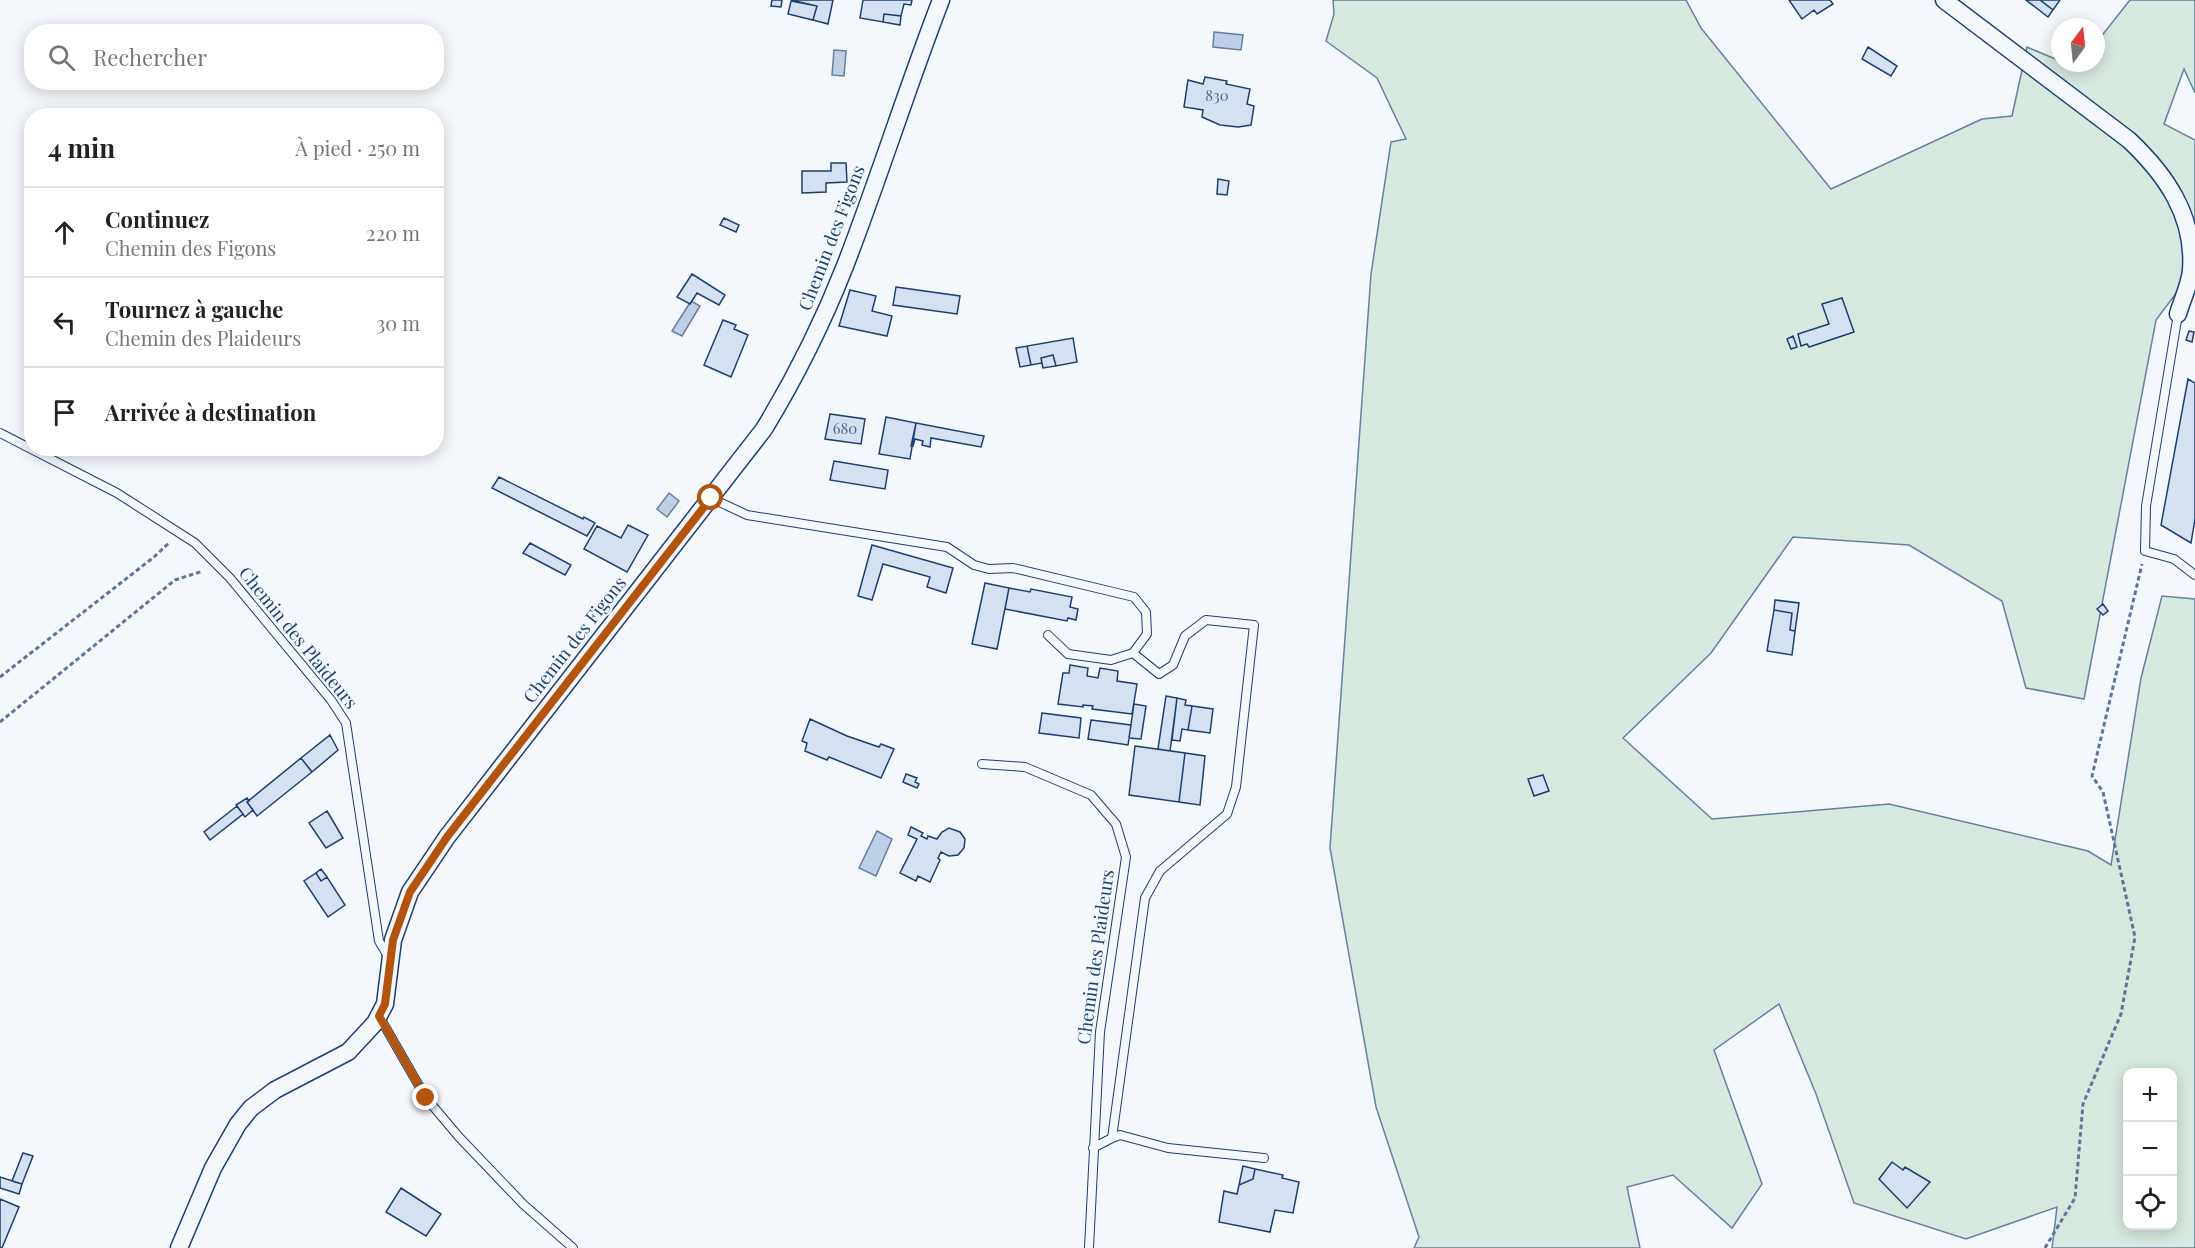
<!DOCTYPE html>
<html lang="fr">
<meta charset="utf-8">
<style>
body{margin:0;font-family:"Playfair Display",serif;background:#f6f6f6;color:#222}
.controls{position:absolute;right:18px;bottom:18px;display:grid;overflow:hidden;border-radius:12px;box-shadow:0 3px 15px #0003}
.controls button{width:54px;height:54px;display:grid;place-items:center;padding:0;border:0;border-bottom:2px solid #e0e0e0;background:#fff;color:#222;font:30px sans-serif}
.compass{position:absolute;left:2051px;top:18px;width:54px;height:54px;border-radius:50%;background:#fff;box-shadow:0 3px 15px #0003;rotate:15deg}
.stop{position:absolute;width:18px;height:18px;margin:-14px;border:4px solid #b45309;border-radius:50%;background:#fff}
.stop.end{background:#b45309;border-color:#fff;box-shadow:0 2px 6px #0008}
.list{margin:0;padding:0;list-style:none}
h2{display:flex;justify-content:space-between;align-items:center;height:78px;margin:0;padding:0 24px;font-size:26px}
h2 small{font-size:20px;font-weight:400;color:#767676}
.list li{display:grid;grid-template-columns:39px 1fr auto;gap:18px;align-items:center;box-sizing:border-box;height:90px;padding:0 24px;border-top:2px solid #e0e0e0}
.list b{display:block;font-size:22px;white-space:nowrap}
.list p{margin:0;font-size:20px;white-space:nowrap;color:#767676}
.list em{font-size:20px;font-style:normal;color:#767676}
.icon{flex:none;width:33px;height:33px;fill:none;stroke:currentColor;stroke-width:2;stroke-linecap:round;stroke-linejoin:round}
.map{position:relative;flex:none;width:2195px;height:1248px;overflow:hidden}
.search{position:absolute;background:#fff;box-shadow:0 3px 15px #0003;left:24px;top:24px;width:420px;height:66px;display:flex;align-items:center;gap:15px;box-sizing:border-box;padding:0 21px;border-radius:24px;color:#767676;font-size:22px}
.panel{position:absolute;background:#fff;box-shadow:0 3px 15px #0003;left:24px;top:108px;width:420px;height:348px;border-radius:24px}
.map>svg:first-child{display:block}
.green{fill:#d7e8df;stroke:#687fa3;stroke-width:1.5;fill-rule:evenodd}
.water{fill:#bed0e5;stroke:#687fa3;stroke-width:1.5}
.building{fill:#d5e0f0;stroke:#1d3f73;stroke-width:1.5}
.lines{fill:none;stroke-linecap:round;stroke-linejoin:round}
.lane-casing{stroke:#1d3f73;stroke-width:10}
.street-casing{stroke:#1d3f73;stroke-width:19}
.path{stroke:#5e769c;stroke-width:3;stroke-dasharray:4.5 3;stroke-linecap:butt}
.lane{stroke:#f4f7fb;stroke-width:8}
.street{stroke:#f4f7fb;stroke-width:16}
.route{stroke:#b45309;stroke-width:8}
.labels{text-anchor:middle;stroke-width:4.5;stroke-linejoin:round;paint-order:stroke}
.number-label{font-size:15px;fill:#4b6792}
.street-label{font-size:18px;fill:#1d3f73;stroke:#f4f7fb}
</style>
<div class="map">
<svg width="2195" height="1248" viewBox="0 0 2195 1248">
<rect width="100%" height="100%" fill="#f4f7fb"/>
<!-- green -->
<path class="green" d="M1333,0H1686L1701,28L1831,189L1982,119L2012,116L2027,47L2060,61V63L2076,68L2080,63H2096V43L2130,0H2195V93L2184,69L2164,124L2195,140V268L2156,320L2084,699L2026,688L2002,601L1909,545L1793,537L1711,653L1623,738L1712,819L1889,804L2088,851L2111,865L2141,678L2162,596L2195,599V1248H2052L2057,1207L1966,1239L1854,1203L1816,1094L1779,1004L1714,1050L1762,1184L1732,1228L1673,1175L1627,1187L1640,1248H1414L1419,1237L1376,1107L1330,848L1371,274L1391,142L1406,139L1377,78L1326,41L1334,14ZM2128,1072H2172V1226H2128Z"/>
<!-- water -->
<path class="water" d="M1214,32L1243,35L1241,50L1213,47Z
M834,50L846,51L844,76L832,75Z
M691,301L700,306L682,336L672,331Z
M669,493L679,501L667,517L657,509Z
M877,831L892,839L876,876L859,868Z"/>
<!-- building -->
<path class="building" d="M772,0H782L781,7L771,6Z
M791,0H833L828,24L813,20L817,6Z
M863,0H912L911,5L904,4L901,16L884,14L883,22L860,18Z
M1789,0H1830L1833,4L1817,14L1814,10L1802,19Z
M2026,0H2040L2053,10L2048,17Z
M2040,0H2060L2053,10Z
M791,1L817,6L813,20L788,14Z
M884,14L901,16L900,25L883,22Z
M1868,47L1897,66L1891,76L1862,59Z
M1205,77L1227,81L1226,84L1250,89L1247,104L1254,106L1251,125L1238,127L1220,125L1202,117L1203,110L1184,107L1188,80L1203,84Z
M831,163H846L847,182L826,183V192L802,193V171H831Z
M1218,179L1229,181L1227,195L1217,194Z
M724,218L739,225L736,232L720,225Z
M692,274L725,295L719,305L697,293L690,304L677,297Z
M896,287L960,296L957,314L893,305Z
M850,290L876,296L872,311L892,316L887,336L839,326Z
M1842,298L1854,332L1809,347L1807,344L1801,346L1798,334L1829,324L1822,304Z
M723,320L736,325L734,329L748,335L731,377L704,365Z
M2189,331L2194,332L2192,342L2186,340Z
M1793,336L1797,347L1791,349L1787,339Z
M1073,338L1077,362L1056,366L1053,355L1041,358L1042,363L1031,365L1027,346Z
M1027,346L1031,365L1020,367L1016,348Z
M1053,355L1056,366L1043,368L1041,358Z
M2188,379L2195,383V519L2191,543L2161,525Z
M830,414L865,419L861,444L825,439Z
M886,417L916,423L910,459L879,454Z
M916,423L984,436L981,447L931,438L930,447L922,445L923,441L915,439L913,446H911Z
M834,461L888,470L885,489L830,480Z
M499,477L583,519L584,517L595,523L587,536L492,488Z
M628,525L648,535L627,572L584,549L597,526L621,538Z
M530,543L571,565L565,575L523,553Z
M872,545L953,568L946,593L927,587L930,577L883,564L872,600L858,596Z
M985,583L1009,588L997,649L972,644Z
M1009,588L1030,592L1031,589L1072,597L1070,607L1078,609L1076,620L1068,618L1067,621L1005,609Z
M1775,600L1799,603L1795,631L1790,630L1792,613L1774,610Z
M2103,604L2108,611L2103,615L2097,609Z
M1774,610L1792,613L1790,630L1795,631L1792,655L1767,651Z
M1070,665L1088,668L1087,676L1098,678L1100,668L1118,671L1117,681L1137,684L1132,714L1092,709L1093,706L1083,705V707L1058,704L1063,673H1069Z
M1166,696L1177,698L1170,751L1158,749Z
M1177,698L1186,700L1185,705L1192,706L1188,730L1182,729L1180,741L1172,740Z
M1134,704L1146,706L1141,739L1129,738Z
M1192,706L1213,709L1210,733L1188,730Z
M1042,713L1081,718L1079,738L1039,733Z
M810,719L847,736L879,747L881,744L894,749L881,778L829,757L827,760L805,751L807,743L802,741Z
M1091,720L1131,725L1128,745L1088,739Z
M330,735L338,750L312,772L301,758Z
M1135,746L1185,753L1179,802L1129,795Z
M1185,753L1205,756L1200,805L1179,802Z
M301,758L312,772L257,816L247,802Z
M906,774L917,778L915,782L919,784L917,788L903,782Z
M1543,775L1549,791L1534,796L1528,779Z
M247,798L249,801L247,802L253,810L245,817L236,805Z
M237,806L243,814L210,840L204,832Z
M327,811L343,838L326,848L309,823Z
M911,827L923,833L921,836L927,839L928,836L937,839L942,832L949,828L960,832L965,839L964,848L958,855L949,856L941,852L938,858L940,860L930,882L918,876L916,881L900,873L917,839L908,835Z
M321,869L327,877L321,881L316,873Z
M316,873L321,881L327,877L345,905L328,917L304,881Z
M23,1153L33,1156L22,1184L12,1181Z
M1892,1162L1903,1170L1905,1167L1930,1182L1907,1208L1879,1179Z
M1243,1166L1255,1169L1253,1179L1239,1185Z
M1255,1169L1283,1175L1282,1178L1299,1182L1293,1213L1275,1210L1270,1232L1219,1222L1224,1191L1237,1194L1239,1185L1253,1179Z
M0,1177L22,1184L19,1194L0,1188Z
M401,1188L441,1214L426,1236L386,1212Z
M0,1199L19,1207L2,1248H0Z"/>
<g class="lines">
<defs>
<path id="lane" d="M2178,314L2146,506L2145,551L2174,559L2195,575
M0,433L117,493L195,543L230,578L331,700L346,723L379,941L389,958
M711,498L747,515L947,547L974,565L989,569L1013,568L1134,597L1146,612L1147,634L1133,653L1111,660L1068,654L1048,635
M982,764L1025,767L1091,795L1116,824L1126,857L1100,1032L1089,1248
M379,1016L426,1098L459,1137L523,1204L573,1248
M1112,1138L1120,1135L1168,1148L1264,1158
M1093,1148L1112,1138L1145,898L1160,871L1227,814L1236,787L1254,625L1206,620L1185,636L1173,665L1159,674L1133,653"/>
<path id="street" d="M1944,0L2129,140C2166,175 2195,216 2191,270C2190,284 2182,300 2178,314
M179,1248L213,1168L238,1124L251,1108L275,1090L348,1052L375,1023L385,1004L393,940L410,892L447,837L764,429C795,378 823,322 845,266C879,178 907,88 941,0"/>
</defs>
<!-- lane casing -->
<use href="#lane" class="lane-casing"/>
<!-- street casing -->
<use href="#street" class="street-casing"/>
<!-- path -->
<path class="path" d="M0,677L154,557L170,542
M0,722L175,580L203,571
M2045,1248L2075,1198L2083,1104L2121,1014L2135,937L2103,792L2092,776L2142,564"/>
<!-- lane -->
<use href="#lane" class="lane"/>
<!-- street -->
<use href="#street" class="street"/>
</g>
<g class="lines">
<!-- route -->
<path class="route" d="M426,1098L379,1016L385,1004L393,940L410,892L447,837L711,498"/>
</g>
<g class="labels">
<!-- number labels -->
<g class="number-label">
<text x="1217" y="101">830</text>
<text x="845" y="434">680</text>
</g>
<!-- street labels -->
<g class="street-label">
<text transform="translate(832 238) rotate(-69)" y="6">Chemin des Figons</text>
<text transform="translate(298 638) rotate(51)" y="6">Chemin des Plaideurs</text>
<text transform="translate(575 640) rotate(-52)" y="6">Chemin des Figons</text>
<text transform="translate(1096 957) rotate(-82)" y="6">Chemin des Plaideurs</text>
</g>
</g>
</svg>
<div class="controls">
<button>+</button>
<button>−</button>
<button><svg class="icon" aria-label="locate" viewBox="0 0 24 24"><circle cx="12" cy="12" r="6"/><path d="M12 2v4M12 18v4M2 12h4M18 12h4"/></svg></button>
</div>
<svg class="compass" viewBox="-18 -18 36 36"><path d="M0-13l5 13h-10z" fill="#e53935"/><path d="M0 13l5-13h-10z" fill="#767676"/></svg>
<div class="stop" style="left:711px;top:498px"></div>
<div class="stop end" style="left:426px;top:1098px"></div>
<div class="search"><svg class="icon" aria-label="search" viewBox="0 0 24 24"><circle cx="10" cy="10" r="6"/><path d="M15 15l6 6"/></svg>Rechercher</div>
<section class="panel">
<h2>4 min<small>À pied · 250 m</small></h2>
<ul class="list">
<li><svg class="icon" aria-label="ahead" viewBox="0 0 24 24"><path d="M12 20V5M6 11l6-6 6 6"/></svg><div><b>Continuez</b><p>Chemin des Figons</p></div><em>220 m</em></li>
<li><svg class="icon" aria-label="left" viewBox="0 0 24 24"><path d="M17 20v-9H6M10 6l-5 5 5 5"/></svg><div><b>Tournez à gauche</b><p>Chemin des Plaideurs</p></div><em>30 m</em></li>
<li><svg class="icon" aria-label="arrive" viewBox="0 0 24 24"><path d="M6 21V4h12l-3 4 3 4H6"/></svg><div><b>Arrivée à destination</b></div></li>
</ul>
</section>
</div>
